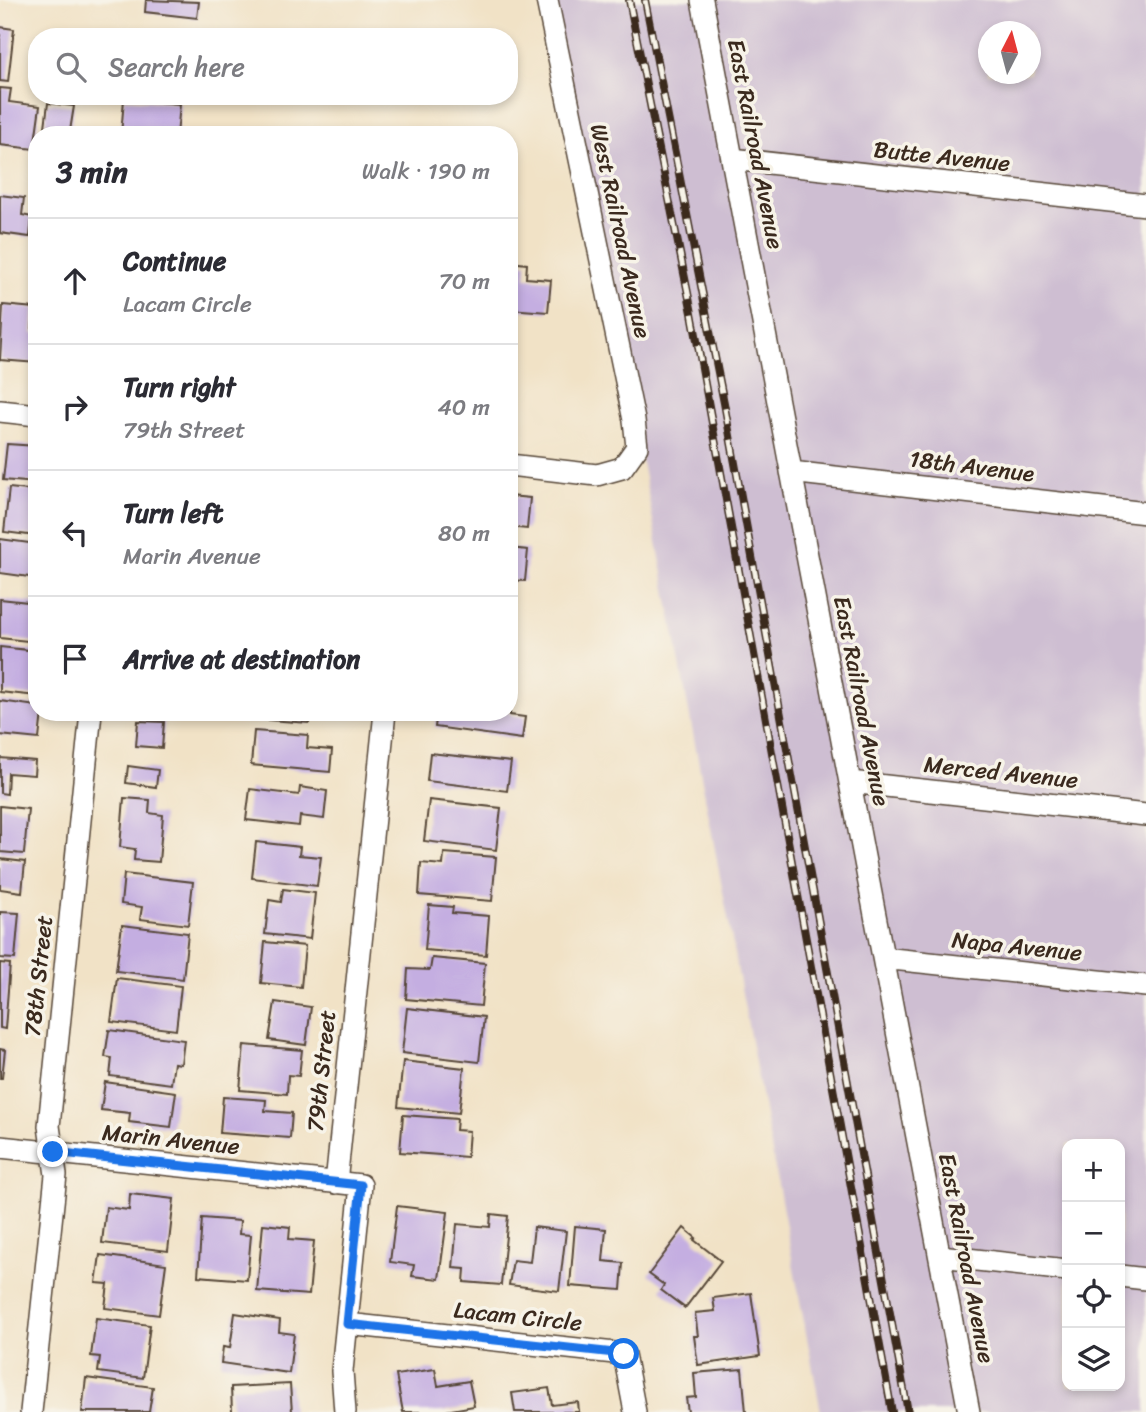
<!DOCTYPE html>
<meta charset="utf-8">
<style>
body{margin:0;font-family:Sriracha,sans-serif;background:#f7f7f7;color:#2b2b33}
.controls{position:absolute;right:21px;bottom:21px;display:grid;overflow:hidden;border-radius:14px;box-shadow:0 4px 10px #0003}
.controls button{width:63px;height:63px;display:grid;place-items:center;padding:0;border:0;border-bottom:2px solid #e1e1e2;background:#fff;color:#2b2b33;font:35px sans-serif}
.compass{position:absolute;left:978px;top:21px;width:63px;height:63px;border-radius:50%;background:#fff;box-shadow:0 4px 10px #0003;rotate:6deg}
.stop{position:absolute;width:21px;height:21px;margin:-16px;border:5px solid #1a73e8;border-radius:50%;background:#fff}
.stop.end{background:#1a73e8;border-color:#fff;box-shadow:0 2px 7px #0008}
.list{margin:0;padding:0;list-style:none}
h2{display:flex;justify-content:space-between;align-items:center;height:91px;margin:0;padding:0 28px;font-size:30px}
h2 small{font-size:23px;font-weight:400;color:#7c7c81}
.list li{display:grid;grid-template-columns:46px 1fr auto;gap:21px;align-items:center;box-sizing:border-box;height:126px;padding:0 28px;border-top:2px solid #e1e1e2}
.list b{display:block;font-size:26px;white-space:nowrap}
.list p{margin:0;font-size:23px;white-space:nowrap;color:#7c7c81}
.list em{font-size:23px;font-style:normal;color:#7c7c81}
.icon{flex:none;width:38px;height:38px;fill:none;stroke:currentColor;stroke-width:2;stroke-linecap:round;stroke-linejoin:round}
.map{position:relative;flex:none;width:1146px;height:1412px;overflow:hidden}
.search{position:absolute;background:#fff;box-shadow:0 4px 10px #0003;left:28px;top:28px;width:490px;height:77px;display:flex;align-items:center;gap:18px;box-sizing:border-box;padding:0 24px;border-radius:28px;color:#7c7c81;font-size:26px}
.panel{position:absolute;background:#fff;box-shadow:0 4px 10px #0003;left:28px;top:126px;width:490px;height:595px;border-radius:28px}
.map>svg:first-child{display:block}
.industrial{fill:#cebed2;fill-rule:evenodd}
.building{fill:#c4aee1}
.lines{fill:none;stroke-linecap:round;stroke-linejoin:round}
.minor-casing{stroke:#564637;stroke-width:24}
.minor{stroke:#fff;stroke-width:21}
.rail-casing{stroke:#3b2a1e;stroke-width:8}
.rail{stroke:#f7f3e8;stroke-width:5;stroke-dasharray:16;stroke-linecap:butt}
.route{stroke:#1a73e8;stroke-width:9}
.labels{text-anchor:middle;stroke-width:7;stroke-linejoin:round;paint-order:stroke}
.street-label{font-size:23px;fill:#3b2a1e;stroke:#f7f3e8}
</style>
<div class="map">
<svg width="1146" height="1412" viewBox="0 0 1146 1412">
<rect width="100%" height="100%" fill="#f7f3e8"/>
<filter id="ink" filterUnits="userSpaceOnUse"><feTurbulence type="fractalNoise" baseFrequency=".0143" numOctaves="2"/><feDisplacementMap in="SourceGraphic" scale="14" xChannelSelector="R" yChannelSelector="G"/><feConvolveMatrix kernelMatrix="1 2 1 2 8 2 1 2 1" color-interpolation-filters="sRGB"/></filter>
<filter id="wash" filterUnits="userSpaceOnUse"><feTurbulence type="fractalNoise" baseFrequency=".00686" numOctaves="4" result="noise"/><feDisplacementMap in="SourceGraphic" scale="28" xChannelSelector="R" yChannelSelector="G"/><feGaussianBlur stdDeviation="1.57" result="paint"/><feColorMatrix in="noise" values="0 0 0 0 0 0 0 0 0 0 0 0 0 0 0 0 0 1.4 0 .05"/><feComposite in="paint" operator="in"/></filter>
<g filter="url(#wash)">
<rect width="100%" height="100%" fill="#f1e2c6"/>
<!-- industrial -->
<path class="industrial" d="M547,0H1146V1412H821L634,420ZM988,32H1030V74H988ZM1067,1144H1120V1386H1067Z"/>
<g id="blocks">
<!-- building -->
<path class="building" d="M146,0L199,2L197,18L145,12Z
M0,27L14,29L8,82L0,81Z
M0,88L11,89L9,102L40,106L34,149L0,145Z
M124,99L180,104L177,135H121Z
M48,103L74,106L70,131L45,127Z
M0,195L24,198L22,215L32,217L30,237L0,233Z
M509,262L527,264L526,278L551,280L548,312L509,309Z
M3,305L34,308L32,333L37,334V363L0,360Z
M7,444L37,446V483L3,480Z
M9,488L37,491V536L4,532Z
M509,496L530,498L527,529L509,527Z
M0,539L37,544V578L0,573Z
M509,548L528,550L525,581L509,580Z
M0,599L37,603V642L0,638Z
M0,647L37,651V696L0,692Z
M0,701L37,706V712H42L39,739L0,735Z
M257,712H309V723L256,719Z
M437,712H510V715L525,717L522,739L435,727Z
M138,721L164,722L162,748L136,746Z
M254,731L308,735L307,748L332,750L330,772L251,765Z
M430,753L511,762L507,791L427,781Z
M0,758L35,761L34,775L8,773L7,794L0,793Z
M128,766L158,770L156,787L126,783Z
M300,787L327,791L324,819L300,816L299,826L246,820L250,789L299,795Z
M124,798L150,800L149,813L163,815L159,862L134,860L135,849L120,847Z
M429,800L501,808L496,850L424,841Z
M0,806L28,809L24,854L0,852Z
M256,842L300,847L299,855L321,857L317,886L252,878Z
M444,853L496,857L492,901L419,895L421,863L443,865Z
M0,859L25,862L22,892L0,889Z
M124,874L193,882L188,925L140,919L142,907L121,904Z
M283,889L315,893L310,939L265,934L269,900L281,902Z
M429,905L453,907L452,913L489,916L486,955L425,950Z
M0,912L19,913L15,959L0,958Z
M122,925L188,933L183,979L116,971Z
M265,942L305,946L301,987L261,983Z
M432,958L485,963L481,1006L406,999L408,969L430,970Z
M0,963L10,964L5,1029L0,1028Z
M117,978L181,986L176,1030L111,1022Z
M275,1002L311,1007L306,1045L269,1040Z
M407,1008L484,1017L479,1062L402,1053Z
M109,1030L184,1040L181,1064L174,1063L171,1084L110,1076L112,1058L105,1057Z
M244,1045L302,1050L299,1076L288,1075L287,1094L240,1090Z
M0,1049L5,1050L2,1078H0Z
M403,1061L464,1068L459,1113L398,1107Z
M105,1082L176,1092L171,1127L129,1122L130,1113L101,1110Z
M223,1097L266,1100L265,1111L292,1113L290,1138L220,1133Z
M403,1115L457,1119L456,1130L469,1131L467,1157L400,1152Z
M130,1194L174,1199L168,1251L102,1243L106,1207L129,1210Z
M397,1206L448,1212L439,1279L412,1276L414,1265L390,1262Z
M491,1214L508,1216L501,1285L464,1282L465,1269L453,1268L457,1224L490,1227Z
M202,1218L240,1221L239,1234L251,1235L247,1280L198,1276Z
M263,1224L290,1227L289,1239L314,1241L309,1295L257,1291Z
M575,1226L606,1229L603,1261L623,1263L621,1290L570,1286Z
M534,1227L566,1231L559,1291L509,1285L513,1260L530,1262Z
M684,1228L696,1238L694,1240L721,1261L685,1308L661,1290L664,1285L649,1274Z
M100,1255L166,1264L159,1315L105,1308L108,1284L96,1283Z
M751,1293L760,1356L698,1365L694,1336H698L695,1313L715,1311L713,1298Z
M235,1313L280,1320L279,1332L294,1334L289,1373L221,1363L223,1347L230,1348Z
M96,1318L150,1325L143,1378L98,1372L100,1357L91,1356Z
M435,1369L438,1386L469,1381L474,1406L440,1412H403L396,1375Z
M742,1369L746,1412H688L686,1398L696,1397L694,1373Z
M86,1378L153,1387L149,1412H82Z
M290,1384L292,1412H232L231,1387Z
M549,1388L552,1405L578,1402L579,1412H515L512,1393Z"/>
</g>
</g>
<g filter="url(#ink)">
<use href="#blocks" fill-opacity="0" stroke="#564637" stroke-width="2"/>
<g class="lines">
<defs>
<path id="minor" d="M702,0L969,1412
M732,159L1146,205
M0,411L37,415
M509,465L597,475L622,468L637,447L634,420L547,0
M791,472L1146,513
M850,782L1146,815
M883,958L1146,986
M0,1147L361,1185L342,1371L345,1412
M336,1183L385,712
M940,1256L1067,1270
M1120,1276L1146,1279
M347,1324L624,1354L635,1412
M31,1412L56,1175L49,1126L91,712"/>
</defs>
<!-- minor casing -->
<use href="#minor" class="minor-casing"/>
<!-- minor -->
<use href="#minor" class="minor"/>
<defs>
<path id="rail" d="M629,0L692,313L892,1412
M645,0L724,403L908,1412"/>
</defs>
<!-- rail casing -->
<use href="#rail" class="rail-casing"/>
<!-- rail -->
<use href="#rail" class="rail"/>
</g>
</g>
<g class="lines" filter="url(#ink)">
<!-- route -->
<path class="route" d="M53,1152L361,1185L347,1324L624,1354"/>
</g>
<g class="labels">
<!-- street labels -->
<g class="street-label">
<text transform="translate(756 144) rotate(79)" y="8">East Railroad Avenue</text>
<text transform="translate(942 156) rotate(6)" y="8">Butte Avenue</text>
<text transform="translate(621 231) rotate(78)" y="8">West Railroad Avenue</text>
<text transform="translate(972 466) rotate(7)" y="8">18th Avenue</text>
<text transform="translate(862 701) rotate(79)" y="8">East Railroad Avenue</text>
<text transform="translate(1001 772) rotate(6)" y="8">Merced Avenue</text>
<text transform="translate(1017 946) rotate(6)" y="8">Napa Avenue</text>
<text transform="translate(38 976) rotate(-84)" y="8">78th Street</text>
<text transform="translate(321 1071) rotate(-84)" y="8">79th Street</text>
<text transform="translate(171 1139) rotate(6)" y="8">Marin Avenue</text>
<text transform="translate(967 1258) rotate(79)" y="8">East Railroad Avenue</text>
<text transform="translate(518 1316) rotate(6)" y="8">Lacam Circle</text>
</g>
</g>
</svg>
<div class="controls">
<button>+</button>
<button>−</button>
<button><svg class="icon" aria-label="locate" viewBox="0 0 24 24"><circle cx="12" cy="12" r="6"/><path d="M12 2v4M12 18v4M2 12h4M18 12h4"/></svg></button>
<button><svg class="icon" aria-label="layers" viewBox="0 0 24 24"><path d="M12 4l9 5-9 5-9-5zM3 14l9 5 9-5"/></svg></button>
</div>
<svg class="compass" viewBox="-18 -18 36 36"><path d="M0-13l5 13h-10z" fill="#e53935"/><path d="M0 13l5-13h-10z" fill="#7c7c81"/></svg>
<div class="stop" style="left:624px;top:1354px"></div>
<div class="stop end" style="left:53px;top:1152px"></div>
<div class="search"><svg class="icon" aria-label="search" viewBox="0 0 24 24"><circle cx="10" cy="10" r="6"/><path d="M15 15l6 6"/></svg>Search here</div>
<section class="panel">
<h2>3 min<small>Walk · 190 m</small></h2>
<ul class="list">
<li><svg class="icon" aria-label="ahead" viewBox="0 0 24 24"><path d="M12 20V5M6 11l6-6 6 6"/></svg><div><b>Continue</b><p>Lacam Circle</p></div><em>70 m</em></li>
<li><svg class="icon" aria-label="right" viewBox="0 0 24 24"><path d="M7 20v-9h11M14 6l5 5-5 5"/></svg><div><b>Turn right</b><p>79th Street</p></div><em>40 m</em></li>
<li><svg class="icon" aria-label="left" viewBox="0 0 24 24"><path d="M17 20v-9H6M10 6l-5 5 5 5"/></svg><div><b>Turn left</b><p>Marin Avenue</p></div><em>80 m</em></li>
<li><svg class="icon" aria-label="arrive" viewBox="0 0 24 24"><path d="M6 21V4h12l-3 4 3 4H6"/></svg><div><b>Arrive at destination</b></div></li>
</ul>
</section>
</div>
